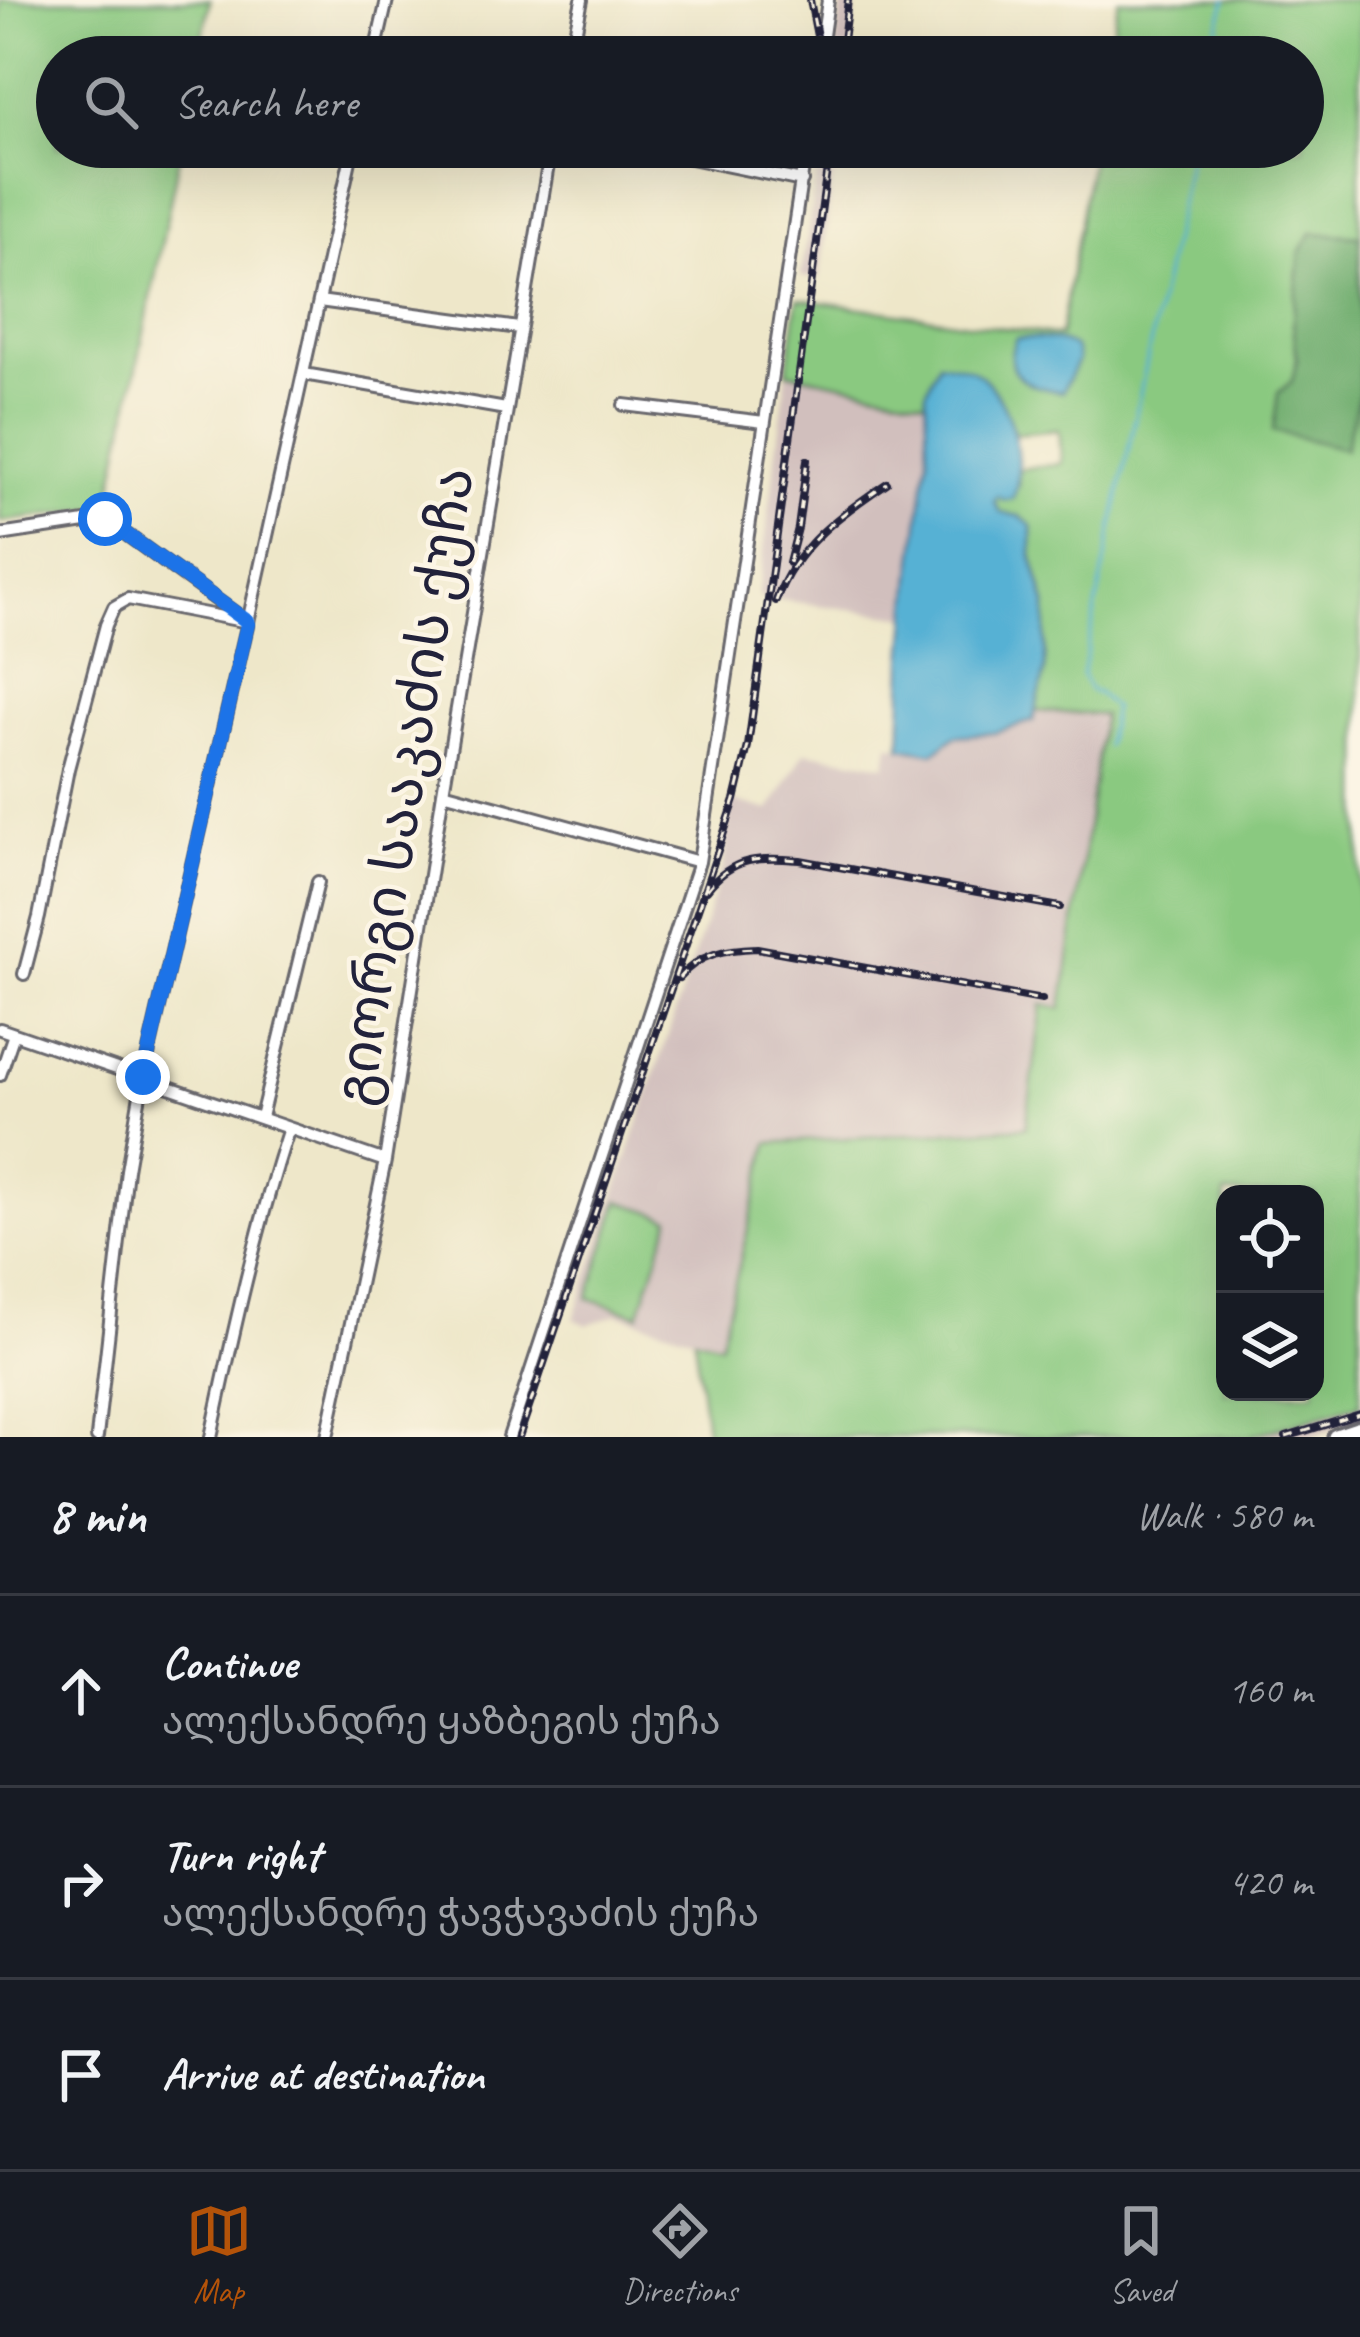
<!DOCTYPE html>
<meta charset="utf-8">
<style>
body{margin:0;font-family:Caveat,"Noto Sans Georgian",sans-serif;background:#20242c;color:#f1f3f6}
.controls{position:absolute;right:36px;bottom:36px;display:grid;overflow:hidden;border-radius:24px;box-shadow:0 12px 48px #0002}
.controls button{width:108px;height:108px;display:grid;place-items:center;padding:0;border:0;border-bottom:3px solid #363941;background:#171b24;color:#f1f3f6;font:60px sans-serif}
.stop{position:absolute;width:36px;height:36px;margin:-27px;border:9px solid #1a73e8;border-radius:50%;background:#fff}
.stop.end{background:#1a73e8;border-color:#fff;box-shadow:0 3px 12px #0008}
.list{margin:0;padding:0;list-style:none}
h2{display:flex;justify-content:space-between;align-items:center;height:156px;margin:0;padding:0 48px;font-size:51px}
h2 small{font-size:39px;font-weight:400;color:#9ea1a6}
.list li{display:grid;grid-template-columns:78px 1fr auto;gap:36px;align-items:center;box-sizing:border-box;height:192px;padding:0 48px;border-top:3px solid #363941}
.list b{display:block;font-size:45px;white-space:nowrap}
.list p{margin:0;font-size:39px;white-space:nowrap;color:#9ea1a6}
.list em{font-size:39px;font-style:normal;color:#9ea1a6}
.icon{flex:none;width:66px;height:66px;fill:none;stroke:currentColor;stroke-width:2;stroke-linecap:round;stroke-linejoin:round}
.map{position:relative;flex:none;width:1360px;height:1437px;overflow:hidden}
.search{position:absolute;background:#171b24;box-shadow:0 12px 48px #0002;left:36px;right:36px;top:36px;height:132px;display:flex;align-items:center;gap:30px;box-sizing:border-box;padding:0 42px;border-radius:66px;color:#9ea1a6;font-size:45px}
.sheet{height:732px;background:#171b24}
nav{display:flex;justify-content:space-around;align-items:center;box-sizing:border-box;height:168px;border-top:3px solid #363941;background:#171b24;font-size:33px;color:#9ea1a6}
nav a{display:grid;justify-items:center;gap:6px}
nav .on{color:#b45309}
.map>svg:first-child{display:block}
.industrial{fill:#d1bfbd}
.green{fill:#8ac980;stroke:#56765e;stroke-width:3;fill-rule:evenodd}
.forest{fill:#6fad6e;stroke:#486854;stroke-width:3}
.water{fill:#56b1d4;stroke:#3c6a88;stroke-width:3}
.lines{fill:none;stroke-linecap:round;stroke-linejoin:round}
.stream{stroke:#56b1d4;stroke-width:3}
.minor-casing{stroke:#69676d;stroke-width:16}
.highway-casing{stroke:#69676d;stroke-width:21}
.minor{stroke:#fff;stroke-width:10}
.highway{stroke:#fff;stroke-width:15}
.rail-casing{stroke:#22223b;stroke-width:8}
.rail{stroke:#fcf5e5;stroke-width:3;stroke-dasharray:9;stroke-linecap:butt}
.route{stroke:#1a73e8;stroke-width:15}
.labels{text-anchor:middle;stroke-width:9;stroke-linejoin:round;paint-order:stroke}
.street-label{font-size:57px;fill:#22223b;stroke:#fcf5e5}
</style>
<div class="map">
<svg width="1360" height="1437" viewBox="0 0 1360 1437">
<rect width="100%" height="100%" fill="#fcf5e5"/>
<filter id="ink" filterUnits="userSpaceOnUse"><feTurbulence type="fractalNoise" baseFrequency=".00833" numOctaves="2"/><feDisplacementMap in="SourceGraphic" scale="24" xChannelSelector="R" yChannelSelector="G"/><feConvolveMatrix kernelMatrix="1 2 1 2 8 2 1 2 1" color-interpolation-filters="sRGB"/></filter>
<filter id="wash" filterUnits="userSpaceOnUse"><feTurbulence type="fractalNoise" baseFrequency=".004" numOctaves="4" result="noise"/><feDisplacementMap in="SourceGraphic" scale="48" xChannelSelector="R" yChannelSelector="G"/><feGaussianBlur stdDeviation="2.7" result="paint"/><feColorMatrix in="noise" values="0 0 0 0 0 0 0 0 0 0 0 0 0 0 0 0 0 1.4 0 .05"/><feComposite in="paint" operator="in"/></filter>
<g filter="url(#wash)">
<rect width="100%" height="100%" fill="#eee7c9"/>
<!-- industrial -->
<path class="industrial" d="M842,0H857L849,57H834Z
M821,147H837L820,278L801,277Z
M787,372L926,401L928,457L908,617L758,597Z
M1035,711L1103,714L1062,1009L1042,1006L1026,1128L769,1143L720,1345L617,1314L587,1325L574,1319L723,868L731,801L770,810L805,752L886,765L889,744L933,753L954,736L994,733L1033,721Z
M1360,1404V1420L1308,1437H1247Z"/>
<!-- green -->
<path class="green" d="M0,0H210L199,57H57V147H181L109,507L0,522Z
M1118,0H1360V236L1312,234L1293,322L1297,359L1292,381L1273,430L1344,448L1360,391V1404L1247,1437H707L694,1337L720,1344L769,1143L1026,1127L1042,1005L1062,1008L1103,715L1035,711L1045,671L1046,604L1032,555V526L1019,516L1001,513L994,501L998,496L1018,486L1019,469L1062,463L1059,430L1015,434C994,386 993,373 939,363L926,392V401L787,372L798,299L1060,336L1093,147H1303V57H1108ZM1225,1194H1315V1392H1225Z
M619,1201L671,1218L639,1315L588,1298Z"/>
<!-- forest -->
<path class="forest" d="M1312,233L1360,236V391L1345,449L1273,431L1278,393L1292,381L1297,359L1293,322L1300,252Z"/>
<!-- water -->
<path class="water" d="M1016,338C1036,338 1058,337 1075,348L1078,360L1062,392C1029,387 999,377 1016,338Z
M939,362C948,364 959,365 968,368C1009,386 1028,460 1013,499L1003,500L998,496L994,501L1001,513L1019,516L1032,526V556L1046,604L1045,671L1033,721L994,733L955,736L934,753L901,747L904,658L912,575L928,457L926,392Z"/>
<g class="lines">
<!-- stream -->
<path class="stream" d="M1210,57L1226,0
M1106,746L1113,708L1099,694L1089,690L1082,675L1191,147"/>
</g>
</g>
<g filter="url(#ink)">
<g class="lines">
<defs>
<path id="minor" d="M374,57L387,0
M570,57L582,0
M820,57L828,0
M637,147L802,181
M319,301L519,328
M304,374L506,409
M624,405L764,422
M0,535L105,519L246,621
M443,792L699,862
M24,974L39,917L68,769L106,625L114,607L128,599L248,622
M0,1029L385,1161
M0,1075L14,1034
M261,1117L318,882
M97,1437L127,1170L143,1077L248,622L353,147
M211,1437C233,1333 256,1229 289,1128
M327,1437L385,1161L443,792L551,147
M509,1437L699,862L806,147"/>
<path id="highway" d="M1336,1437L1360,1429"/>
</defs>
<!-- minor casing -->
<use href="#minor" class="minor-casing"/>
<!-- highway casing -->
<use href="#highway" class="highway-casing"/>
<!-- minor -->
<use href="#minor" class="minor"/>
<!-- highway -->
<use href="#highway" class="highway"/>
<defs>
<path id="rail" d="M810,0L821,57
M841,57L848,0
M789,563L798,528L807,460
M776,601C795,546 841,514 887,483
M707,890C733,856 760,857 800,860L1060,907
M679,978C700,953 726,949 757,948L1042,1000
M519,1437L735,800L748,746L830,147
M1286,1437L1360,1414"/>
</defs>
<!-- rail casing -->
<use href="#rail" class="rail-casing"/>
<!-- rail -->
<use href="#rail" class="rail"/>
</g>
</g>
<g class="lines" filter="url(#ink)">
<!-- route -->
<path class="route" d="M105,519L248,622L143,1077"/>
</g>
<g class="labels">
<!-- street labels -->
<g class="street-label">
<text transform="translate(403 786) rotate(-81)" y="20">გიორგი სააკაძის ქუჩა</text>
</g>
</g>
</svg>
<div class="controls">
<button><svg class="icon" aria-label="locate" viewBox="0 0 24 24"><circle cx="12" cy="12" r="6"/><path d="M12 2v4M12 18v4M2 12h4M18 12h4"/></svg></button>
<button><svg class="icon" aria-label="layers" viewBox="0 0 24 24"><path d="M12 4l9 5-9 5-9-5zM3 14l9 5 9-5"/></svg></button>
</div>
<div class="stop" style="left:105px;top:519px"></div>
<div class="stop end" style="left:143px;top:1077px"></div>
<div class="search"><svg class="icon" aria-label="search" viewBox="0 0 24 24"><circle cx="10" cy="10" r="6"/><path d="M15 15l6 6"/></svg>Search here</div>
</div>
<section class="sheet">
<h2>8 min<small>Walk · 580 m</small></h2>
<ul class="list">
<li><svg class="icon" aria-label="ahead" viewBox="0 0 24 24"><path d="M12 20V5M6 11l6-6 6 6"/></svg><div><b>Continue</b><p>ალექსანდრე ყაზბეგის ქუჩა</p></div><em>160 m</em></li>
<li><svg class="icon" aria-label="right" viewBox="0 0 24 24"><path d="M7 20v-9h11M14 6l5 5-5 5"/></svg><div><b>Turn right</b><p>ალექსანდრე ჭავჭავაძის ქუჩა</p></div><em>420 m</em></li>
<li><svg class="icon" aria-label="arrive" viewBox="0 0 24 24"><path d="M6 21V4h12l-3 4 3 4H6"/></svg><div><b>Arrive at destination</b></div></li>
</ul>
</section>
<nav>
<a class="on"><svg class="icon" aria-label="map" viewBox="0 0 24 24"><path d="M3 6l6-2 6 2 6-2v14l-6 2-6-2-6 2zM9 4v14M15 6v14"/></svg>Map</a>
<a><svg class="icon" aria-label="directions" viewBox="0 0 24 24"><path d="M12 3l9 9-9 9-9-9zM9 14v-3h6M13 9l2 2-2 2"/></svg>Directions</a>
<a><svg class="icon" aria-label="saved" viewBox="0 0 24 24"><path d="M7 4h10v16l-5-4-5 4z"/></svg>Saved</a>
</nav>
